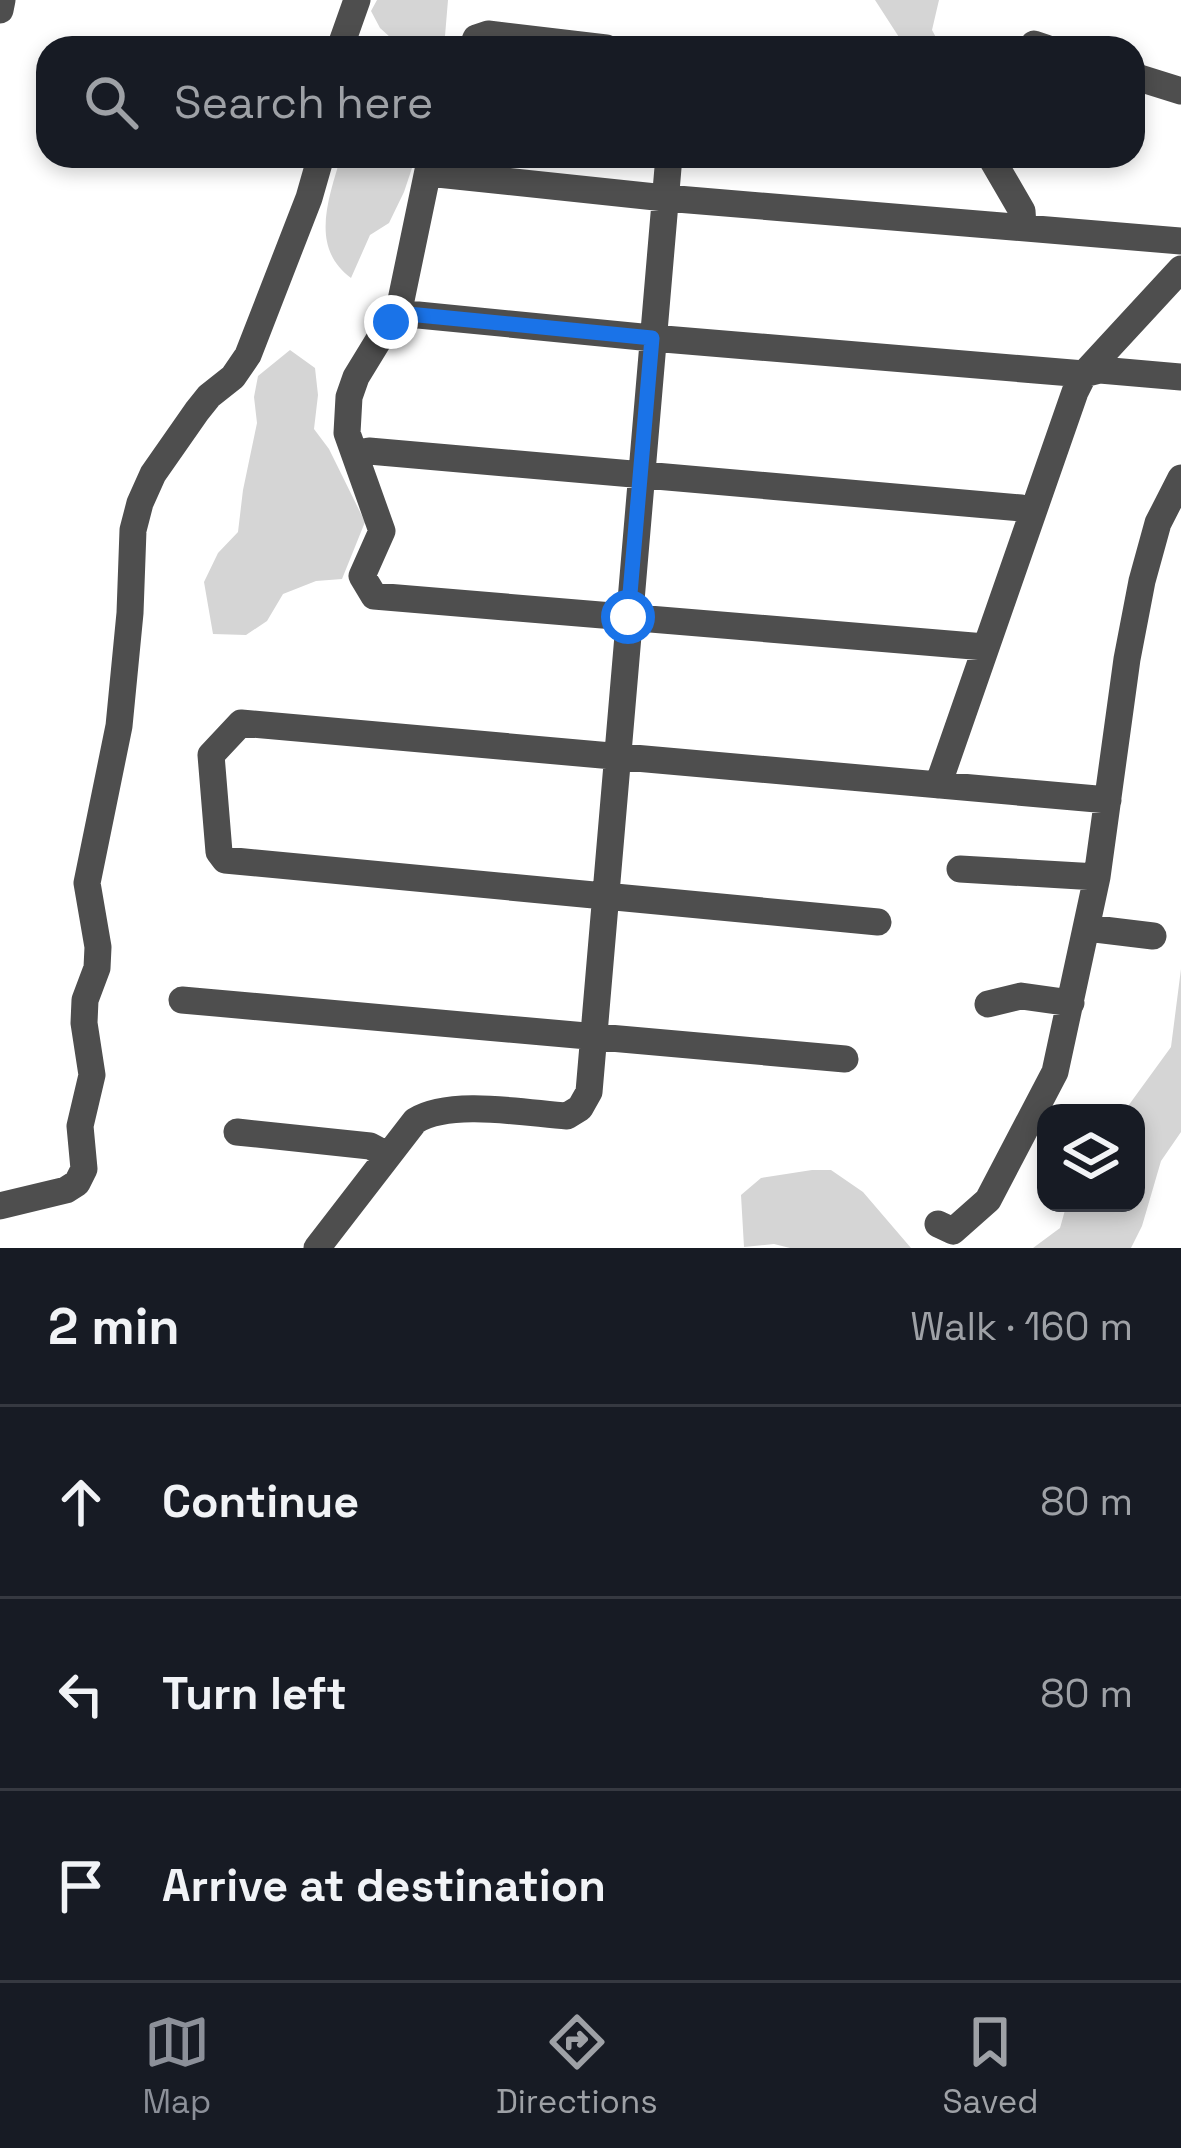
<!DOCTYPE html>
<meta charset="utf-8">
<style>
body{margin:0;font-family:"Space Grotesk",sans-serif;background:#242831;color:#f1f3f6}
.controls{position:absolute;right:36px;bottom:36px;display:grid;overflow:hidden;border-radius:24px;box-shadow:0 6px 18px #0003}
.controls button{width:108px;height:108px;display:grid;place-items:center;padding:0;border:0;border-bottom:3px solid #363941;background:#171b24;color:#f1f3f6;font:60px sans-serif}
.stop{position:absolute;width:36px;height:36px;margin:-27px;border:9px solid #1a73e8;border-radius:50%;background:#fff}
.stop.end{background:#1a73e8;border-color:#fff;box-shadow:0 3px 12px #0008}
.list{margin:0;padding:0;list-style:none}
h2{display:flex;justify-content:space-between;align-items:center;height:156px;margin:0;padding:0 48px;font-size:51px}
h2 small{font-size:39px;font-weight:400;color:#9ea1a6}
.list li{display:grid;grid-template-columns:78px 1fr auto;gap:36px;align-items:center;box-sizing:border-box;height:192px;padding:0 48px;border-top:3px solid #363941}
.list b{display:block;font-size:45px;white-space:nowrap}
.list em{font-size:39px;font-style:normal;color:#9ea1a6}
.icon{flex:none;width:66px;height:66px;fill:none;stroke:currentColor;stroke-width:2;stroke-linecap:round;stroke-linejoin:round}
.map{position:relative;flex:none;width:1181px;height:1248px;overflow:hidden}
.search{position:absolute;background:#171b24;box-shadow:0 6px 18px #0003;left:36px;right:36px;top:36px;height:132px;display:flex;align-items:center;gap:30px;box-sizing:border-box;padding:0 42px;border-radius:36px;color:#9ea1a6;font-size:45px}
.sheet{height:732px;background:#171b24}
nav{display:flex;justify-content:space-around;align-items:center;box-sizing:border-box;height:168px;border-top:3px solid #363941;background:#171b24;font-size:33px;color:#9ea1a6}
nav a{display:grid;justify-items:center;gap:6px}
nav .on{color:#8c9099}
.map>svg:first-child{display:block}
.green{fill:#d5d5d5}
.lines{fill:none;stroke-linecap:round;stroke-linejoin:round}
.minor{stroke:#4e4e4e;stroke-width:27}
.route{stroke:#1a73e8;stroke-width:15}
</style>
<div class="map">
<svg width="1181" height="1248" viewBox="0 0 1181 1248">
<rect width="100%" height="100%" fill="#fff"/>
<!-- green -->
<path class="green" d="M377,0H448L444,48H402L380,28L371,11Z
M875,0H939L932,30L940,45L949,48H906Z
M341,156H416L404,192L389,223L370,235L351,278C309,247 329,198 341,156Z
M290,350L315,368L318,395L314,429L329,449L365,522L342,579L316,581L283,594L267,621L246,635L213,634L204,582L218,553L238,532L243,490L257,423L254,397L258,376Z
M1181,969V1132L1161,1161L1142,1226L1131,1248H1033L1060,1228L1067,1203H1136V1113H1123L1171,1047Z
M812,1170H831L863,1192L911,1248H790L774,1244L744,1247L741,1195L761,1178Z"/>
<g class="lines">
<!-- minor -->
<path class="minor" d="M0,10L2,0
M340,48L357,0
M472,48L476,38L488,34L606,48
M1033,48L1034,44L1046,48
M1133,76L1181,91
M431,156L400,305L356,377L349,397L347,433L382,531L362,576L374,596L985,647
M990,156L1022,211L1023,226
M428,173L665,198L1181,241
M398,310L408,314L652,338L1084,374L1100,370L1181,377
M356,455L369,451L1021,508L1033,512
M938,785L1075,392L1084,374L1181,269
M960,869L1097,877
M878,922L225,860L219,852L211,755L241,723L1108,800
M1087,928L1153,936
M182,1000L845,1059
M988,1004L1021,996L1071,1003
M237,1132L370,1146L387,1155
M0,1206L66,1190L77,1183L84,1169L80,1126L92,1075L84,1023L85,1000L97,968L98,947L87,883L119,726L130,613L133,530L140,503L153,474L197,411L209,396L233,377L248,355L309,198L321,156
M938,1224L953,1231L988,1200L1055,1072L1097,877L1127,659L1142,581L1158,523L1181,478
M317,1248L415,1121C450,1099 525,1113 567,1116L580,1108L589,1092L669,156"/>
</g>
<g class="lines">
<!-- route -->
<path class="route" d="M391,322L398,310L408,314L652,338L628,617"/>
</g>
</svg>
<div class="controls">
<button><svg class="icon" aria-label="layers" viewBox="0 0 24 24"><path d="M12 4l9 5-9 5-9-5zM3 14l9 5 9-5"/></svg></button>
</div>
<div class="stop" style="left:628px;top:617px"></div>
<div class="stop end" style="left:391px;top:322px"></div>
<div class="search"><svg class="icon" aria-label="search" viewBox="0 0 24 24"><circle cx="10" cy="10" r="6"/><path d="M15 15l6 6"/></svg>Search here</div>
</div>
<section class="sheet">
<h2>2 min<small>Walk · 160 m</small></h2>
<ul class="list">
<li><svg class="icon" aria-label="ahead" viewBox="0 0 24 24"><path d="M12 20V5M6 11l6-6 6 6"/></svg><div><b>Continue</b></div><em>80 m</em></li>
<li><svg class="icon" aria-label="left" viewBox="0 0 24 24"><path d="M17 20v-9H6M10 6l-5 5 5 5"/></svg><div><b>Turn left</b></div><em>80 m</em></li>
<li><svg class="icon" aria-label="arrive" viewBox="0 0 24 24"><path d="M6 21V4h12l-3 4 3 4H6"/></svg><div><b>Arrive at destination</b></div></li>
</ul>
</section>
<nav>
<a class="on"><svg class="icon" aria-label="map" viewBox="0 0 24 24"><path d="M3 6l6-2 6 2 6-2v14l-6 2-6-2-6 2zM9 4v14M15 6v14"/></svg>Map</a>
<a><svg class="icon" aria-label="directions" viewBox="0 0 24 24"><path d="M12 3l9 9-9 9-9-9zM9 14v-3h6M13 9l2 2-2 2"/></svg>Directions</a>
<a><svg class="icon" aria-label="saved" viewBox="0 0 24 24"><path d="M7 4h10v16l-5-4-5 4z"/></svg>Saved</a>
</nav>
